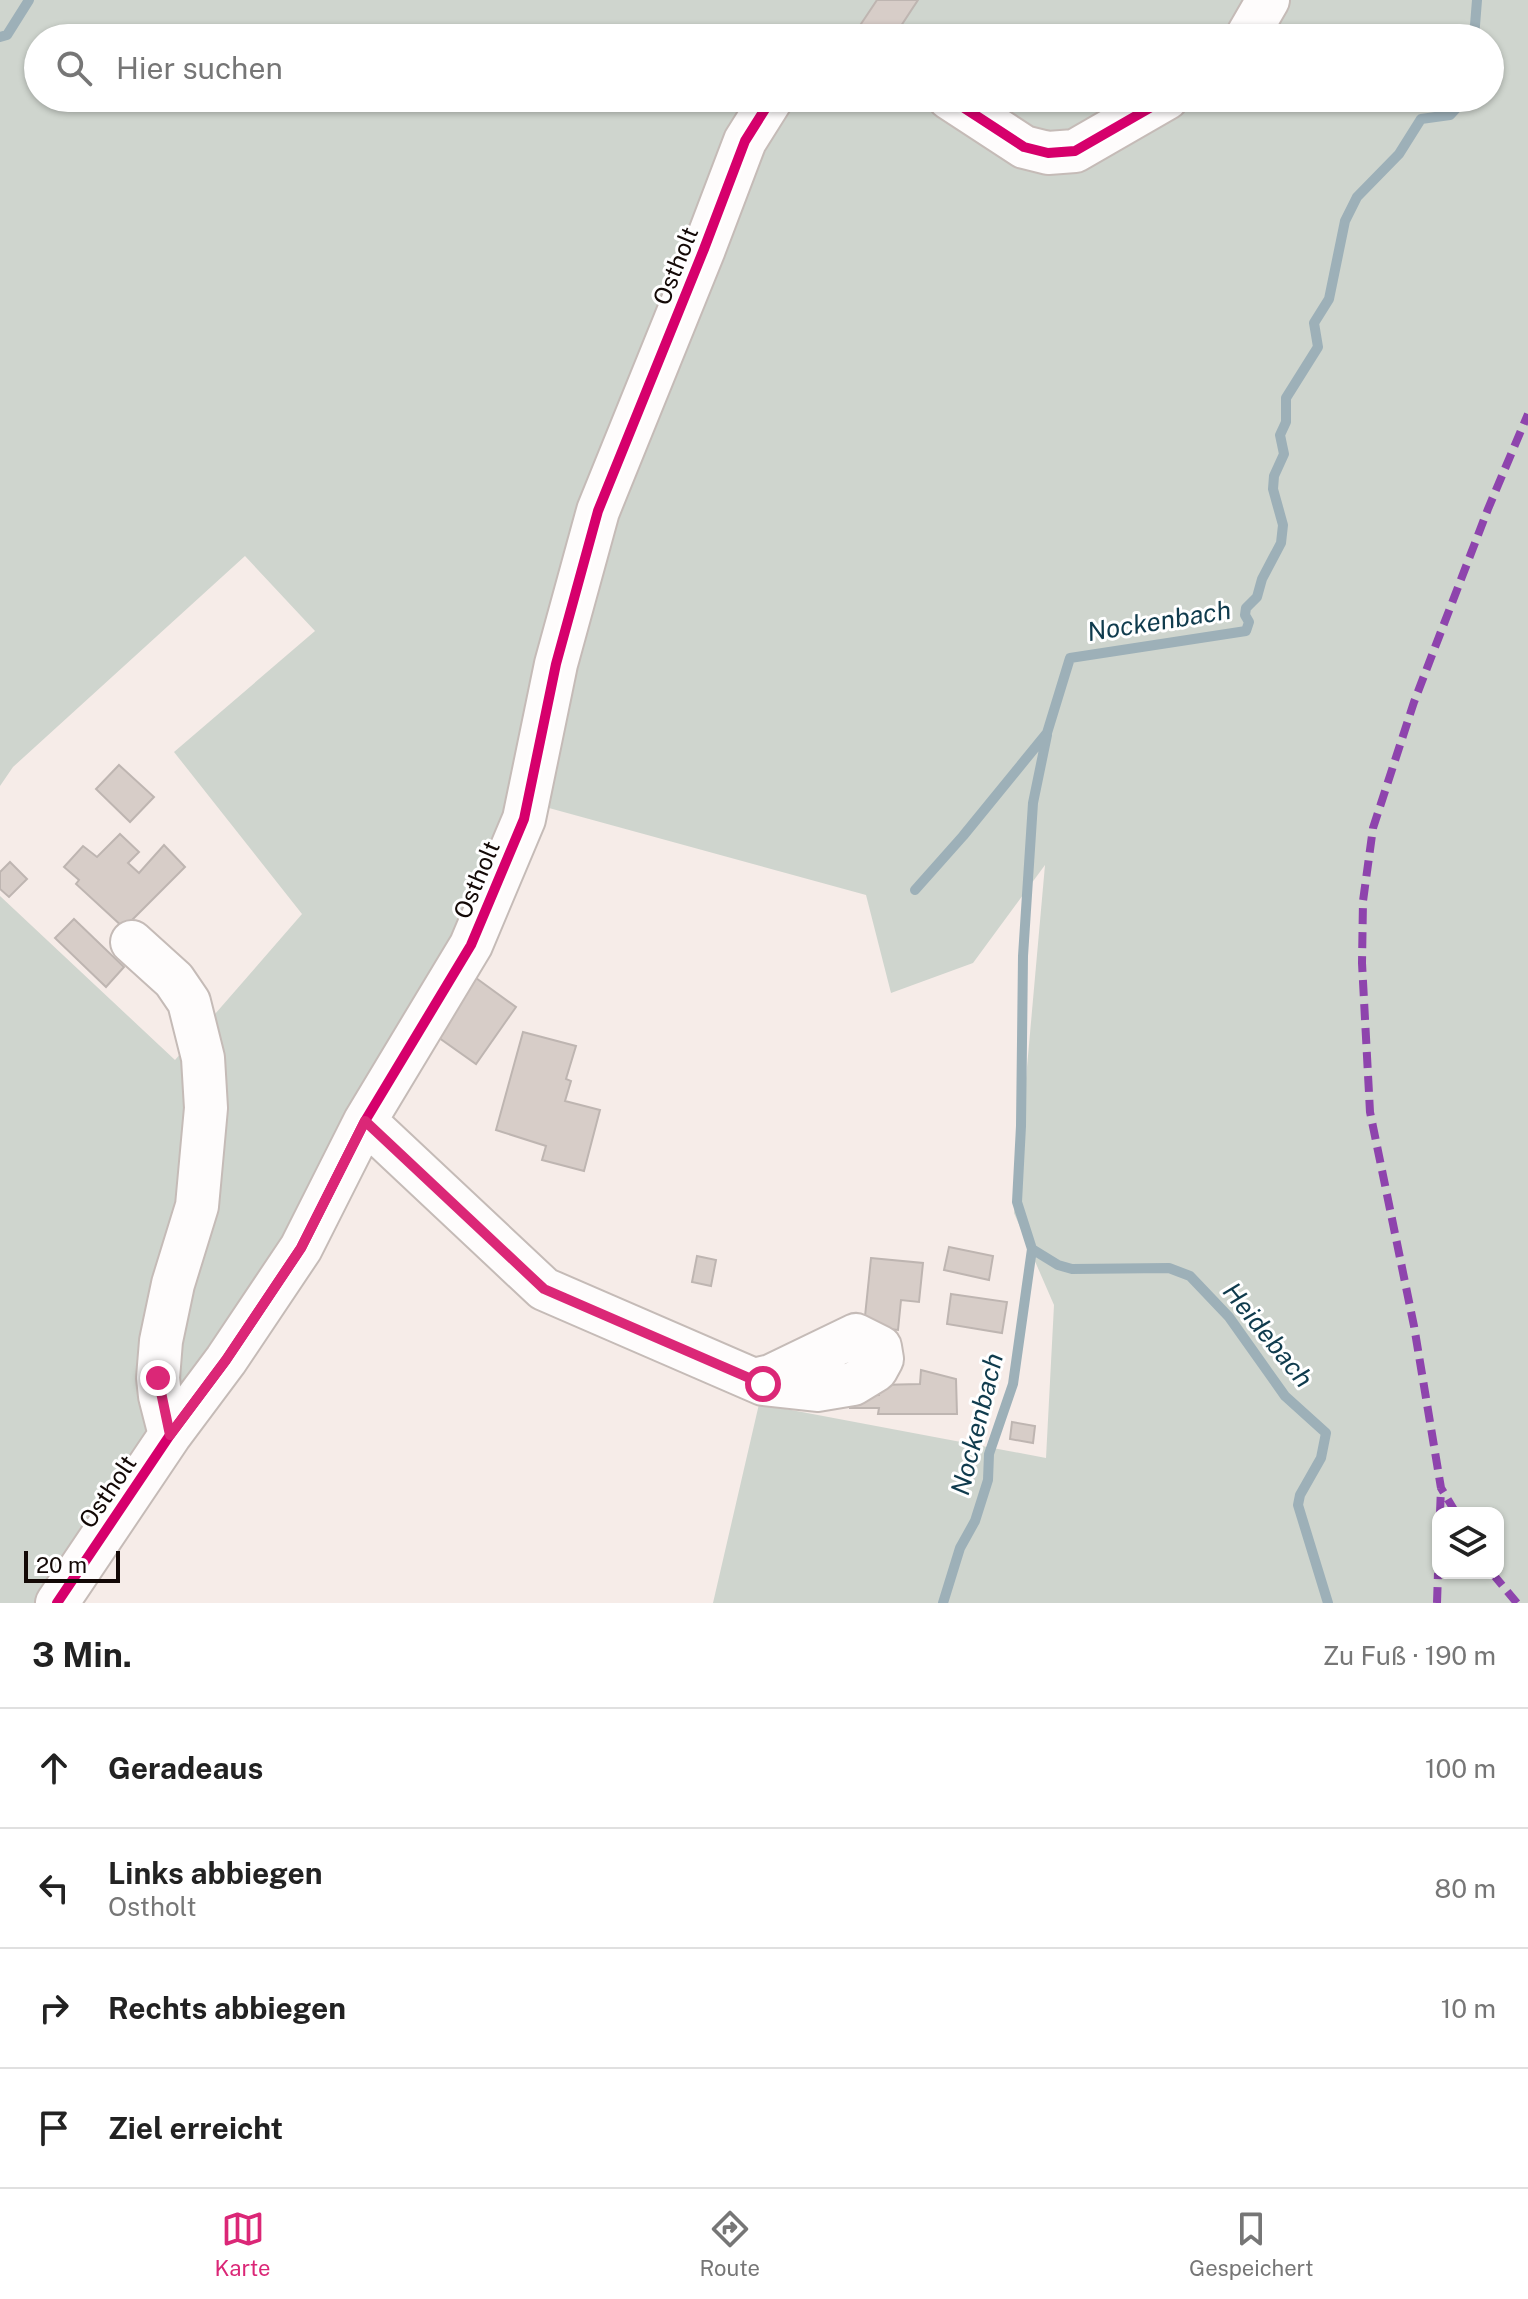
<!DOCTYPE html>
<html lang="de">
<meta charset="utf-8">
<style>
body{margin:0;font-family:"Public Sans",sans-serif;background:#f2f2f2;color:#222}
.controls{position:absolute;right:24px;bottom:24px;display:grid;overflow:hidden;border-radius:16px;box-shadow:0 2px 6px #0004}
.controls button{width:72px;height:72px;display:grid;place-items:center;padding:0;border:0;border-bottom:2px solid #e0e0e0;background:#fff;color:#222;font:40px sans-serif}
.scale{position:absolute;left:24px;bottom:20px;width:96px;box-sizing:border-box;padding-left:8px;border:4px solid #130906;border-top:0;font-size:22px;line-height:28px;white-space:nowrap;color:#130906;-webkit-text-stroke:6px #fff;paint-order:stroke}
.stop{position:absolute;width:24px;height:24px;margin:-18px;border:6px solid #db2777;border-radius:50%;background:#fff}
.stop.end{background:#db2777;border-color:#fff;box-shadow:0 2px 8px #0008}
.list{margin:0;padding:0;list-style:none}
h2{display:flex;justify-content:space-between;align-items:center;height:104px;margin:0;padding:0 32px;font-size:34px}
h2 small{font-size:26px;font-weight:400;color:#767676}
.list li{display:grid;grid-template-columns:52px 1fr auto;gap:24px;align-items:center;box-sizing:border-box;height:120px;padding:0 32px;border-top:2px solid #e0e0e0}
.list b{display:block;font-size:30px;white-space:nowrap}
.list p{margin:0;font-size:26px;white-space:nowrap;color:#767676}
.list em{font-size:26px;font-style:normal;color:#767676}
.icon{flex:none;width:44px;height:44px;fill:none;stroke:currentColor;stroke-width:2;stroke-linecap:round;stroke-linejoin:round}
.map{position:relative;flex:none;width:1528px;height:1603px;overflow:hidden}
.search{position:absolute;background:#fff;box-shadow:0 2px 6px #0004;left:24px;right:24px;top:24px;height:88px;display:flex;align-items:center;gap:20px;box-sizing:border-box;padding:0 28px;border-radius:44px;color:#767676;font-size:30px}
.sheet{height:584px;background:#fff}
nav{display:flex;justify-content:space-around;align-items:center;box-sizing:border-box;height:112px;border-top:2px solid #e0e0e0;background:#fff;font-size:22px;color:#767676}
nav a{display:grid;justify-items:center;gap:4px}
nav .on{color:#db2777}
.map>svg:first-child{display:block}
.green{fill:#cfd5ce;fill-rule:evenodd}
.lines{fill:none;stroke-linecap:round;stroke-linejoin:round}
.stream{stroke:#9db0b8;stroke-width:10}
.building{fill:#d7cdc8;stroke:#beb5b1;stroke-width:2}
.minor-casing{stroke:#c5bbb7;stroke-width:46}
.minor{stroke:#fefcfc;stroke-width:42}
.quiet{stroke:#8e44ad;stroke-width:8;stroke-dasharray:16 8;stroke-linecap:butt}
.cycleway-casing{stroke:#fff;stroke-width:15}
.cycleway{stroke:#d6006c;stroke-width:10}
.route{stroke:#db2777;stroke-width:10}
.labels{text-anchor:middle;stroke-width:6;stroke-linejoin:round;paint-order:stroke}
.street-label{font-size:24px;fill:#130906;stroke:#fff}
.water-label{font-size:26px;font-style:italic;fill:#0f3b4d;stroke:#fff}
</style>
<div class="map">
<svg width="1528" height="1603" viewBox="0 0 1528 1603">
<rect width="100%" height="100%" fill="#f6ece8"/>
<!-- green -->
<path class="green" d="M0,0H1262L1238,38H38V98H763L505,837L347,1142L47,1603H0V896L175,1060L302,914L174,752L315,631L245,556L13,767L0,786Z
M1276,0H1528V1603H713L759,1404L1046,1458L1054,1305L1014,1213L1045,865L973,963L891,993L866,895L538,805L599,539L785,98H929L1032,159L1181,98H1490V38H1255ZM1438,1513H1498V1573H1438Z
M965,98H1154L1051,144Z"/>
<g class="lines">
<!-- stream -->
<path class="stream" d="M0,37L7,35L29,0
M1474,38L1477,0
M1047,735L1033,803L1023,956L1021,1126L1017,1202L1032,1249L1058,1265L1072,1269L1169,1268L1190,1276L1229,1317L1285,1396L1326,1433L1321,1458L1300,1495L1298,1505L1328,1603
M915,890L963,836L1047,733L1070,658L1246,631L1249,622L1245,615L1246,608L1257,597L1262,579L1281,543L1283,525L1273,489L1274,476L1284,454L1280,435L1286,422V398L1318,347L1314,323L1329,299L1345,221L1357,197L1399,154L1421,119L1450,115L1461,103V98
M943,1603L960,1548L975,1521L988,1480L989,1454L1013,1384L1032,1249"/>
</g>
<!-- building -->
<path class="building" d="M877,0H918L893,38H883L861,24Z
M119,765L154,797L130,822L96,789Z
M120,834L139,852L128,863L139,873L164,845L185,867L124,928L76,884L79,880L64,867L83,846L97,857Z
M10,862L27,879L9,897L0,889V872Z
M74,919L124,967L106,987L55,938Z
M476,978L516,1007L476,1064L435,1035Z
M523,1032L576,1046L566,1079L571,1081L565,1101L600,1110L584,1171L542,1160L546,1146L496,1130Z
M949,1247L993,1256L989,1280L944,1270Z
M697,1256L716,1260L711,1286L692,1282Z
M871,1258L923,1263L919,1302L901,1300L898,1330L864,1326Z
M951,1294L1007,1302L1002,1333L947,1324Z
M921,1370L956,1379L957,1414H878L879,1408H850V1396L879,1395V1385L920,1384Z
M1012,1422L1035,1426L1033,1443L1010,1439Z"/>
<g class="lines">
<defs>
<path id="minor" d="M1246,38L1268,0
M949,98L1024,147L1048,153L1075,151L1167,98
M132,942L174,980L189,1002L203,1058L206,1108L197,1206L173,1284L161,1341L158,1378L160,1396L170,1435
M365,1121L544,1289L763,1384L817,1390L853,1384L876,1370L882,1359L880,1347L856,1335L771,1376L754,1380
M57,1603L170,1435L226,1360L301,1248L365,1121L471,945L524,819L556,664L598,511L704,249L745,141L772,98"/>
</defs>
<!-- minor casing -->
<use href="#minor" class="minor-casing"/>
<!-- minor -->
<use href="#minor" class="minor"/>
<!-- quiet -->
<path class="quiet" d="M1440,1513L1441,1488
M1456,1513L1441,1488L1414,1326L1370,1112L1362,963L1363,901L1373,828L1414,702L1488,509L1528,414
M1492,1573L1517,1603
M1437,1603L1438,1573"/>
<defs>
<path id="cycleway" d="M949,98L1024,147L1048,153L1075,151L1167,98
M57,1603L170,1435L226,1360L301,1248L365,1121L471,945L524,819L556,664L598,511L704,249L745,141L772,98"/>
</defs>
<!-- cycleway casing -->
<use href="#cycleway" class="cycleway-casing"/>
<!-- cycleway -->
<use href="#cycleway" class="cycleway"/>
</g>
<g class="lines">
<!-- route -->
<path class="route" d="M158,1378L170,1435L226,1360L301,1248L365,1121L544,1289L763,1384"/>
</g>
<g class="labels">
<!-- street labels -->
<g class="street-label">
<text transform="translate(676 266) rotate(-68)" y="8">Ostholt</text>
<text transform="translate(477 880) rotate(-67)" y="8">Ostholt</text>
<text transform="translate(108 1492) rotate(-56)" y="8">Ostholt</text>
</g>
<!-- water labels -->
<g class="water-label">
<text transform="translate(1159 621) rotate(-9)" y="9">Nockenbach</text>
<text transform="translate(1268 1335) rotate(51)" y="9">Heidebach</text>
<text transform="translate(977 1424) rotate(-76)" y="9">Nockenbach</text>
</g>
</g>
</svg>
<div class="controls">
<button><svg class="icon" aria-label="layers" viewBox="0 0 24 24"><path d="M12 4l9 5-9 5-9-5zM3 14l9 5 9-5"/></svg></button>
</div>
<div class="scale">20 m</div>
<div class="stop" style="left:763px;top:1384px"></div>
<div class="stop end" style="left:158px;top:1378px"></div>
<div class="search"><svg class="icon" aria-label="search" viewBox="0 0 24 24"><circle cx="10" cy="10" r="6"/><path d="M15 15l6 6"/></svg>Hier suchen</div>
</div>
<section class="sheet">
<h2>3 Min.<small>Zu Fuß · 190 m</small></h2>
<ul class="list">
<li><svg class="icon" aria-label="ahead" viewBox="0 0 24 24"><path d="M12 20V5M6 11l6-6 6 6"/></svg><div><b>Geradeaus</b></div><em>100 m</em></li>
<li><svg class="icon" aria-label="left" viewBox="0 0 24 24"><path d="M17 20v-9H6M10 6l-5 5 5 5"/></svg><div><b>Links abbiegen</b><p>Ostholt</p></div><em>80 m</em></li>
<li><svg class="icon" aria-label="right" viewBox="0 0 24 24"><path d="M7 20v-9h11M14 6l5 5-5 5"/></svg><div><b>Rechts abbiegen</b></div><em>10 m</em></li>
<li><svg class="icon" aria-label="arrive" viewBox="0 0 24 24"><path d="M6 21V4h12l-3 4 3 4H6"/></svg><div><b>Ziel erreicht</b></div></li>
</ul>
</section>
<nav>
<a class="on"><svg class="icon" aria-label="map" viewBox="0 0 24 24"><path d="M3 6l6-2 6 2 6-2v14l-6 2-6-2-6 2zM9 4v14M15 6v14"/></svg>Karte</a>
<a><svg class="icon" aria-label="directions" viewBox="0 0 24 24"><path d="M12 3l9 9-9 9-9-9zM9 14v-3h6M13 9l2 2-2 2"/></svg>Route</a>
<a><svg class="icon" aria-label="saved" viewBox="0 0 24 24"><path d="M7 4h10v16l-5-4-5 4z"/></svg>Gespeichert</a>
</nav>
